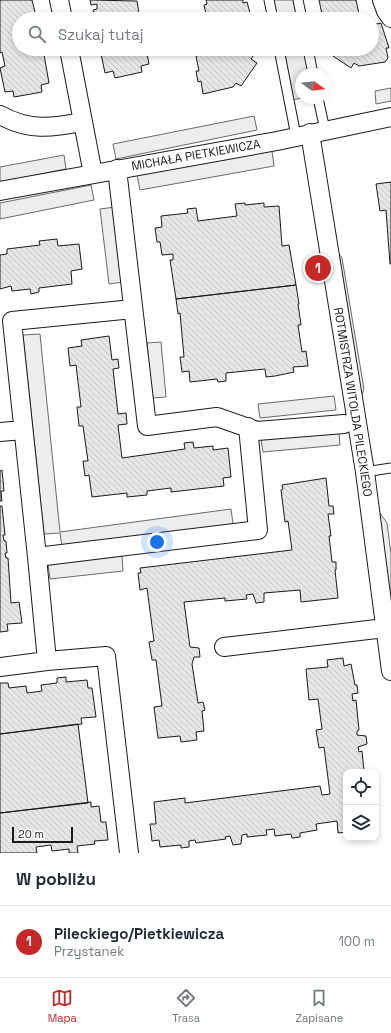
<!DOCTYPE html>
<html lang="pl">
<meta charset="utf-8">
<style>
body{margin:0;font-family:"Space Grotesk",sans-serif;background:#f2f2f3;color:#1f2937}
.controls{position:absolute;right:12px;bottom:12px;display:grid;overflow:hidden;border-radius:8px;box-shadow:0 2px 6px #0003}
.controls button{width:36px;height:36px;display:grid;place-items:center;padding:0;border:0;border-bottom:1px solid #e0e1e3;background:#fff;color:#1f2937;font:20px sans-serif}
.compass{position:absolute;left:295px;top:68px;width:36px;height:36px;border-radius:50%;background:#fff;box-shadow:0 2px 6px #0003;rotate:104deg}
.scale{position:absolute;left:12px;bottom:10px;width:61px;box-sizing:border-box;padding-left:4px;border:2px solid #1a1a1a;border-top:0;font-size:11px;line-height:14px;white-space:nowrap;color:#1a1a1a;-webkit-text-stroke:3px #fff;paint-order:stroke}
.you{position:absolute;left:157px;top:542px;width:14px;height:14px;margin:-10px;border:3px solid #fff;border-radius:50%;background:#1a73e8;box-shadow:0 0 0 6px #1a73e833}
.badge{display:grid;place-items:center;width:26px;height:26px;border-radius:50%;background:#c62828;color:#fff;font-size:13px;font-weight:700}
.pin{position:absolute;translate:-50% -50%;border:2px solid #fff;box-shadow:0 1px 4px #0006}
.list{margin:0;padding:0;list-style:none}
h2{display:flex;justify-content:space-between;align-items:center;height:52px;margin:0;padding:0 16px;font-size:17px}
h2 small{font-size:13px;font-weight:400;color:#747a83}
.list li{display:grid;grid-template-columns:26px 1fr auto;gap:12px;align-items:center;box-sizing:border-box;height:72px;padding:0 16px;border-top:1px solid #e0e1e3}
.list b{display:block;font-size:15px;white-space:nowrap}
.list p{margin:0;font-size:13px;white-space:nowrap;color:#747a83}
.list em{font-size:13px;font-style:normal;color:#747a83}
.icon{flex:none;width:22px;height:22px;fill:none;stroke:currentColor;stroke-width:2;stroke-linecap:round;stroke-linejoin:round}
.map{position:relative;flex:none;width:391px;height:853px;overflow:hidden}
.search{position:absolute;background:#fff;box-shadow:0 2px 6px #0003;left:12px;right:12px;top:12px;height:44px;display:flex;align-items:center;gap:10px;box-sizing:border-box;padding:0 14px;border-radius:22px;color:#747a83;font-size:15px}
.sheet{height:124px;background:#fff}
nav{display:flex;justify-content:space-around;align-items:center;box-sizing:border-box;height:56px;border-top:1px solid #e0e1e3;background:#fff;font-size:11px;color:#747a83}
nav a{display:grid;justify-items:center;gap:2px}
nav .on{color:#c62828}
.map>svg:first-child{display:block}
.parking{fill:#ededed;stroke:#6a6a6a}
.building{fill:url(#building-back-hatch);stroke:#1a1a1a}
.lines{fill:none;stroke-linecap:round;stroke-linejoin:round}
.lane-casing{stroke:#1a1a1a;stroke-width:11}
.street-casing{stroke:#1a1a1a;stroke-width:20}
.lane{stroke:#fff;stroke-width:9}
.street{stroke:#fff;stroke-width:18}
.labels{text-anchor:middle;stroke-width:3;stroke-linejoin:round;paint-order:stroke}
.street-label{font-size:12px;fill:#1a1a1a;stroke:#fff}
</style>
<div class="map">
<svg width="391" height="853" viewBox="0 0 391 853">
<defs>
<pattern id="building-back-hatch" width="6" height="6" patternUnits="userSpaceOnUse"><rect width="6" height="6" fill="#e6e6e6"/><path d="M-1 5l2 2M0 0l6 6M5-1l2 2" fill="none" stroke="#c5c5c5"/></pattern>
</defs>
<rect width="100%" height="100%" fill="#fff"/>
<!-- parking -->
<path class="parking" d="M269,0H298L302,19H273Z
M279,49H308L313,74H301V98L289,101Z
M391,88V101L376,104L375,91Z
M254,116L257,130L116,159L113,144Z
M272,151L274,166L140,190L137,175Z
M64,155L66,169L0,182V167Z
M91,185L94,200L0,219V203Z
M115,207L124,282L109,284L100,209Z
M330,241L342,258L364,389L357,408Z
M40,334L60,532L231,509L233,524L62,547L60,533L44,534L23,335Z
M161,342L166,397L152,398L147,343Z
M334,396L336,410L260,418L258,404Z
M339,432L340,445L263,452L261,439Z
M375,506L387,523L391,554V631Z
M122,556L123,571L50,579L48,564Z"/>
<!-- building -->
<path class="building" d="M0,0H32L36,16L31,17V19H19V49H43L49,83L41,85L42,92L14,97L13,91L5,92L0,68L5,66L2,52L0,53Z
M90,0L137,1L140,19H95L93,10L97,9V4L91,5Z
M206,0H243V3L247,2L250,13L245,14L246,19H207L204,5L207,4Z
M319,0H356L360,19H323Z
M381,23L389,48H386L388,58L385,62L359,66L354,63L351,68L327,52L329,49H372V25Z
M100,49H146L149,64L141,66L142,72L115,78L113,71L105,73Z
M210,49H255H253L254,55L251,59L257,63L241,86L236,83L233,87L203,94L201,81L198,82L196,71H199L196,56L211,53Z
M391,182V264H390L386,210L380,211L376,184Z
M245,203V205L264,203V207L279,206L282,246L289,245L296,285L176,299L170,260H173V254L162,255L160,242H157L155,228L162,227L161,216L188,213L187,209L196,208L198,221L237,216L235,204Z
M57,239L58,246L79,244L82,269L71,271L72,284L39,288V292L31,294L30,289L12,291L11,286L0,289V255L7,254V249L40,245L39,241Z
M296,285L299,304H298L301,325H298L302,352L306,351L308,366L293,367L294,372L275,376L266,377L265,369L226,373V381L218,382L217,379L190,382L189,371L182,372L180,357H184L180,313L178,314L176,299Z
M109,336L112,360L118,359L119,368L113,369L118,414L126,413L127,424L118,425L122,458L185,449L184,443L193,442L194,448L213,446V450L228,448L231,477L223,478L224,486L171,492V488L147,491V495L127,497V493L92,497L89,475L85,476L83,461H88L83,426H79L77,407H81L76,365L70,366L68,348L82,346L81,340Z
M2,470L4,491H1L2,501H0V471Z
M326,478L329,506H333L334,514H328L331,536H329L332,562H336V570H335L338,598L301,602L300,590L264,593V602L256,603L253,594L246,595L247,599L225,601V598L184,602L190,647L199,648L200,657H194L192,664L198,703L203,702L205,710L202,711L204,731L196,732L197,740L181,742L180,736L158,738L154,707L162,706L156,660H152L149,642L154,641L147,588L140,590L138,573H141L140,568L292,550L288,521L285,522L281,490L283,489L282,485Z
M0,506H2L5,535H3L4,541H6L7,553H5L6,558H8L11,603L19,602L22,623L7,624L8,631L0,632Z
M343,658L344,666L351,664L355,685H357L358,693L352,694L353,701L356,700L359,730L357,731V735L366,736L367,744L358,747L359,752L362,751L364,771L346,772V832L338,833L337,821L316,824L317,830L300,833V837L292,838L291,834L275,836L274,829L266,830L267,835L247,837V834L242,835L241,844L233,845L230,836L225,837L226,839L196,843L195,840L189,841V847L181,848V845L160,847L159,840L152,841L150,824H156L154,802L185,798V803L320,786L322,795L330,794L324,747L319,748L316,730L322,729L318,699L309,700L306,669L328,667L327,660Z
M66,677V682L87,680L88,688H92L96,717L81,718L82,724L0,734V683H8L9,688L26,686L27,693L42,691L41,685L57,683V678Z
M78,724L88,803L0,813V734Z
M91,802V807L99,806L101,822H106L108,840L94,841L95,844L77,846L78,853H69V849L52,851L51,845L36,847L37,853H0V813Z"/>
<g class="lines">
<defs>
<path id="lane" d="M269,0L273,19
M298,0L302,19
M279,49L296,136
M308,49L313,74
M318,98L325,130
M365,472L391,468"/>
<path id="street" d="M59,0L63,19
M382,0L386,11L391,18
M69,49L93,174
M0,115C29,131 51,128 82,122
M310,133L365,472L391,671
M117,169L147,426L217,417L257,431L344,424
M0,191L277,141L391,117
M133,309L12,321L37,557L258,530L248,427
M0,432L23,430
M37,557L47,661L106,656L129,853
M224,647L385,628
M0,667L47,661"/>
</defs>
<!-- lane casing -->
<use href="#lane" class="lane-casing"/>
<!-- street casing -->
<use href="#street" class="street-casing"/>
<!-- lane -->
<use href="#lane" class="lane"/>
<!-- street -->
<use href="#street" class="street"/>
</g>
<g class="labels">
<!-- street labels -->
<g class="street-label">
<text transform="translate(196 155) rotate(-10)" y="4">MICHAŁA PIETKIEWICZA</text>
<text transform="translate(353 402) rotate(81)" y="4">ROTMISTRZA WITOLDA PILECKIEGO</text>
</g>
</g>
</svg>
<div class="controls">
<button><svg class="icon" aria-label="locate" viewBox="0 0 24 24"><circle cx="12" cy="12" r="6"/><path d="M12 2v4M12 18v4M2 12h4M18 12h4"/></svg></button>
<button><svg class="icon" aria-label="layers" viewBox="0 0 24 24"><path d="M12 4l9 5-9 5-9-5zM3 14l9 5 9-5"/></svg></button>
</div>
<svg class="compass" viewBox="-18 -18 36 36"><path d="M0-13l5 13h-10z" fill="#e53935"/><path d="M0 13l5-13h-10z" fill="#747a83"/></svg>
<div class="scale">20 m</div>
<div class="you"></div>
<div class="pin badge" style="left:318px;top:268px">1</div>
<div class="search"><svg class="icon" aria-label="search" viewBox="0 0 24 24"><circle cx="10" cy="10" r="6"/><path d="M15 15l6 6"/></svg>Szukaj tutaj</div>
</div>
<section class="sheet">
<h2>W pobliżu<small></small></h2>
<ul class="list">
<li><span class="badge">1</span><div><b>Pileckiego/Pietkiewicza</b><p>Przystanek</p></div><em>100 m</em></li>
</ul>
</section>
<nav>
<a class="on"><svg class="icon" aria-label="map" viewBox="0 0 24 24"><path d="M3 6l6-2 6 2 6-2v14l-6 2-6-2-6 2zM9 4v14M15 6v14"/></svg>Mapa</a>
<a><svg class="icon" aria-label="directions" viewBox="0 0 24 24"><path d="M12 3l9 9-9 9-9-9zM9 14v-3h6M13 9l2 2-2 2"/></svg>Trasa</a>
<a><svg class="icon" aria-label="saved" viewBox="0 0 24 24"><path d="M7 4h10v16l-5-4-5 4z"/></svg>Zapisane</a>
</nav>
